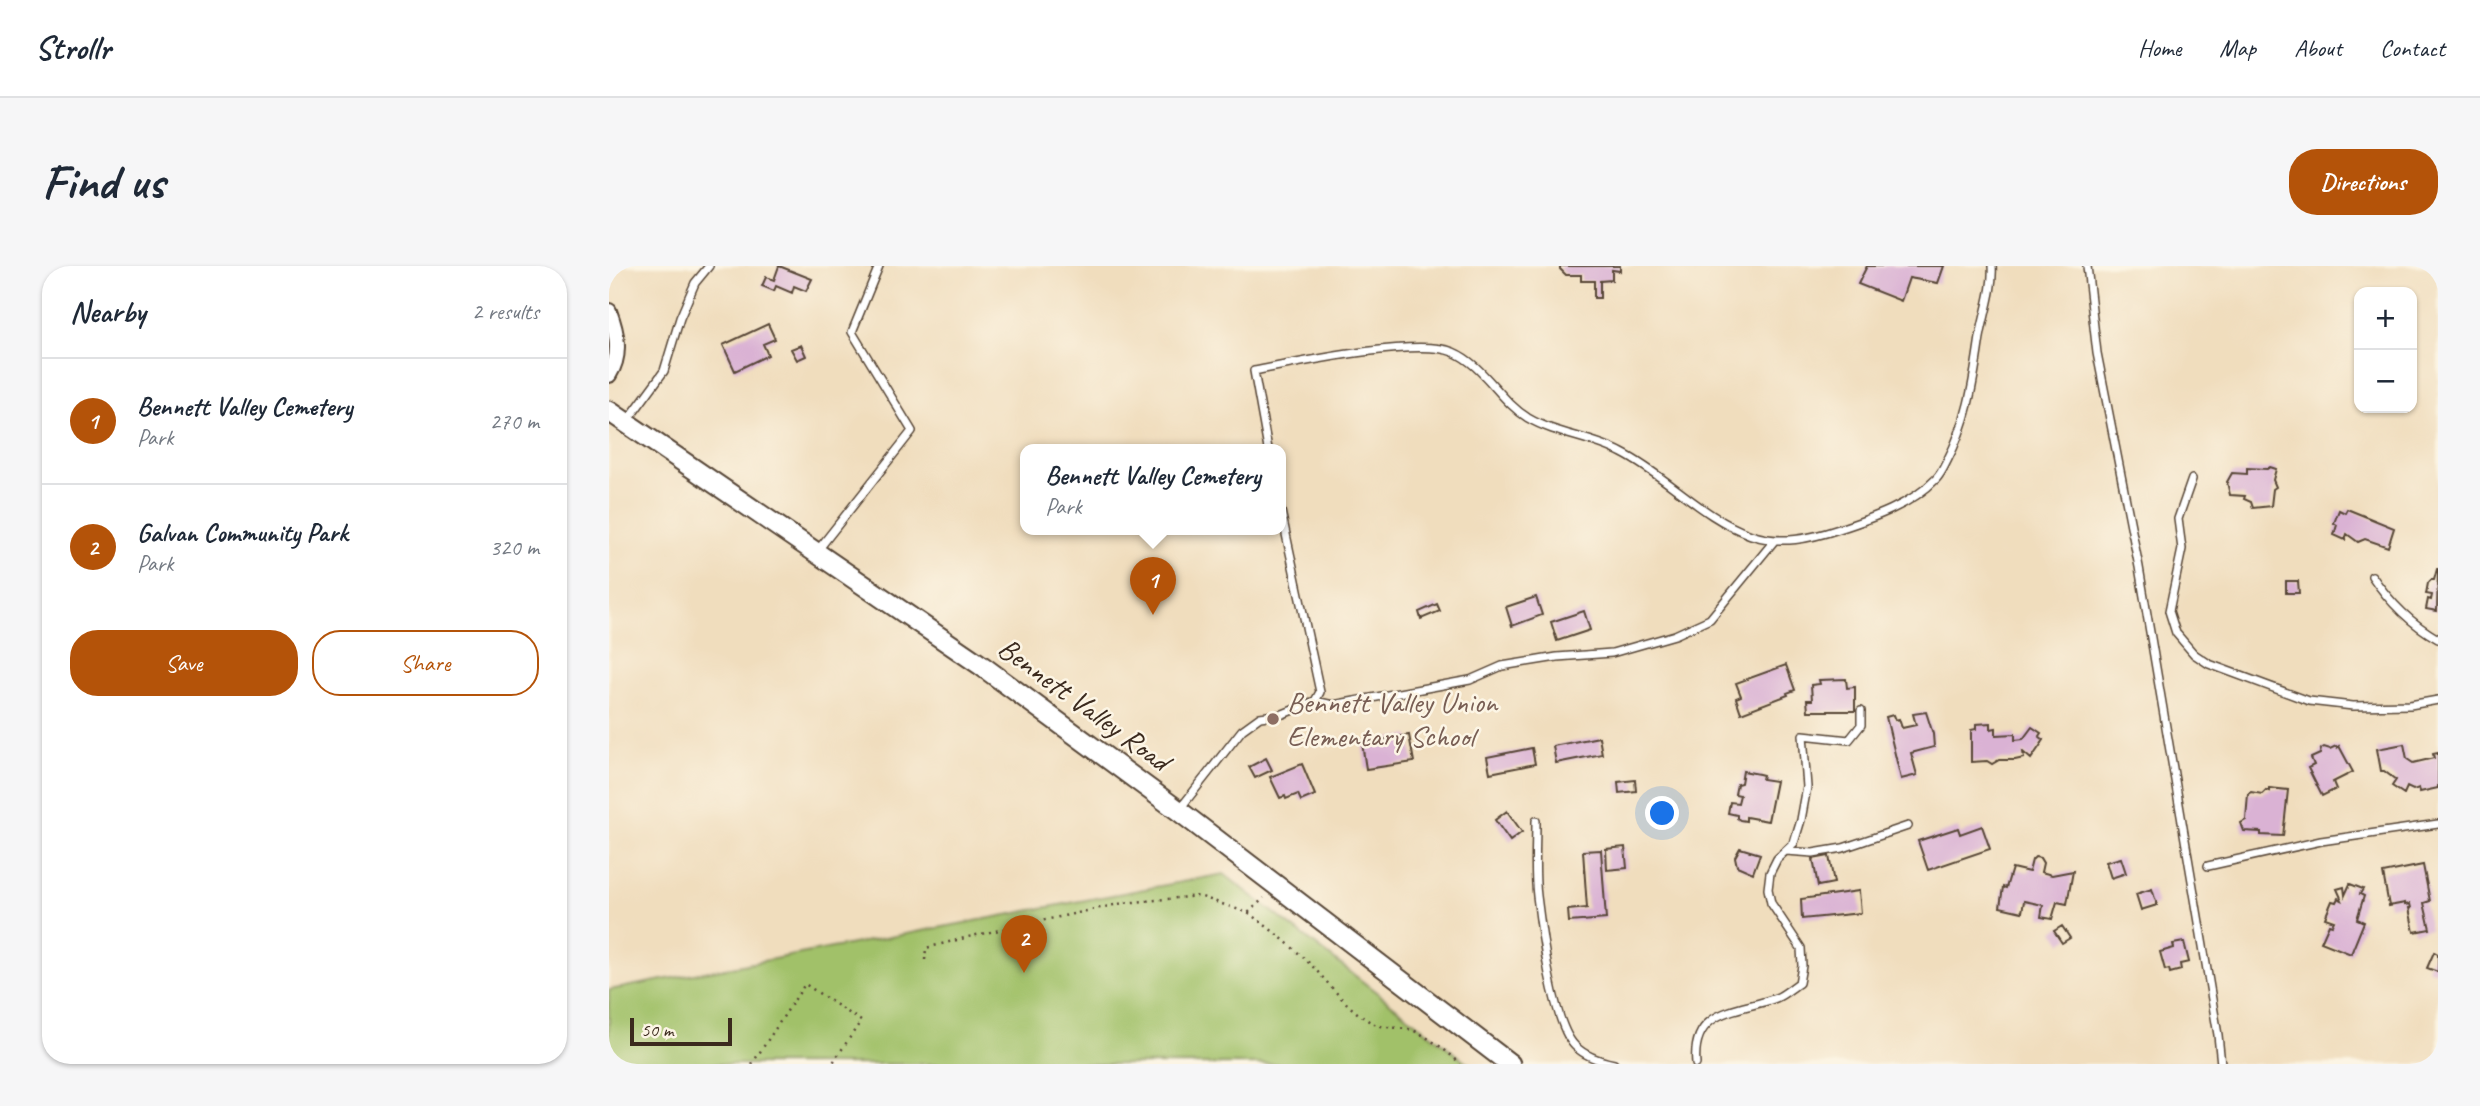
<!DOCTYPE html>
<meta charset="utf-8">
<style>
body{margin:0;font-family:Caveat,sans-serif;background:#f6f6f7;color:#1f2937}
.controls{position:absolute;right:21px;top:21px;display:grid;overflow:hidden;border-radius:14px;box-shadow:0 2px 5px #0004}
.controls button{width:63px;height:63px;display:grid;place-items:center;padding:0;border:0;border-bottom:2px solid #e0e1e3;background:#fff;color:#1f2937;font:35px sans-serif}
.scale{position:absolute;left:21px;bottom:18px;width:102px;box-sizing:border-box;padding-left:7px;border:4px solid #3b2a1e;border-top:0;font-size:19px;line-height:24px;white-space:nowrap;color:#3b2a1e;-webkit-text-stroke:5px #fcf5e5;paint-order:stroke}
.you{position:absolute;left:1054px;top:548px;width:24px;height:24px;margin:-18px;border:5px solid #fff;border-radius:50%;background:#1a73e8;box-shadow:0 0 0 10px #1a73e833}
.badge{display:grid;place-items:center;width:46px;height:46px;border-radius:50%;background:#b45309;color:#fff;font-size:23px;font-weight:700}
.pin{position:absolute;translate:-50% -58px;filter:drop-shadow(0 2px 4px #0008)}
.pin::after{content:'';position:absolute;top:37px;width:24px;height:21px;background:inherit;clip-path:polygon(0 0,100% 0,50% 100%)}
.popup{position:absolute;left:411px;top:178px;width:266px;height:91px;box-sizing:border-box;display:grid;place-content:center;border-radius:14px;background:#fff;filter:drop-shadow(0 2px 5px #0005);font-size:23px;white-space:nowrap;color:#747a83}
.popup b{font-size:26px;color:#1f2937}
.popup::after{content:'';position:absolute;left:50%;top:100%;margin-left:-14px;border:14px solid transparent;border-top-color:#fff}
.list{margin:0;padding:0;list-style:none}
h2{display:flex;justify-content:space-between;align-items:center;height:91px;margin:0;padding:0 28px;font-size:30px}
h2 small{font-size:23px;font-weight:400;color:#747a83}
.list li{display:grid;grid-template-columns:46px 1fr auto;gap:21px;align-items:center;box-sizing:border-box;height:126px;padding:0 28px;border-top:2px solid #e0e1e3}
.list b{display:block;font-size:26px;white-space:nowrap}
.list p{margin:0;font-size:23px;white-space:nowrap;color:#747a83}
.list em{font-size:23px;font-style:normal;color:#747a83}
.actions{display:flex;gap:14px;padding:21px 28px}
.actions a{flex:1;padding:16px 0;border:2px solid #b45309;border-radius:28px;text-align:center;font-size:24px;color:#b45309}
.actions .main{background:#b45309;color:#fff}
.map{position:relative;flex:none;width:1829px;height:798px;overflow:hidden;border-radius:28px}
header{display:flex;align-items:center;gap:42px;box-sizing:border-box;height:98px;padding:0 35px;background:#fff;border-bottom:2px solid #e0e1e3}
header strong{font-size:33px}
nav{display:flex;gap:38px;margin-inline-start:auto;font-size:24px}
.intro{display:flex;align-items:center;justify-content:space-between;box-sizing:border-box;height:168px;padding:0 42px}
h1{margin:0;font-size:49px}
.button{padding:18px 32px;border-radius:28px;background:#b45309;color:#fff;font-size:24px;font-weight:700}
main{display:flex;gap:42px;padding:0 42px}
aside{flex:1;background:#fff;border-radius:28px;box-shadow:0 2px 5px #0004}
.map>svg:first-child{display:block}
.green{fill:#a1c169;stroke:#6e7644;stroke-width:2}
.building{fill:#dab2d4}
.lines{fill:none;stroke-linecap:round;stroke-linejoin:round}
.lane-casing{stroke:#564536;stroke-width:10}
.street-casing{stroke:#564536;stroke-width:18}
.secondary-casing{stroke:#564536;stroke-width:23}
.path{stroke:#564536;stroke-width:2.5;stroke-dasharray:2 5;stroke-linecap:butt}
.lane{stroke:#fff;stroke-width:7}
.street{stroke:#fff;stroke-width:14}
.secondary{stroke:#fff;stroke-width:19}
.education-dot{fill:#8d6e63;stroke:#fcf5e5;stroke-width:2.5}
.labels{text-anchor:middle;stroke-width:5;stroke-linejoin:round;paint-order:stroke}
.education-label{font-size:30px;fill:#785e54;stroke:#fcf5e5;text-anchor:start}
.street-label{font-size:30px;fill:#3b2a1e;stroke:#fcf5e5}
</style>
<header>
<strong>Strollr</strong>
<nav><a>Home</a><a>Map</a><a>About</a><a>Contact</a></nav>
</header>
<div class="intro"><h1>Find us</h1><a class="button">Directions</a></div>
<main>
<aside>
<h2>Nearby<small>2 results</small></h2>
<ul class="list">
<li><span class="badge">1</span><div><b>Bennett Valley Cemetery</b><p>Park</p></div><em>270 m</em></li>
<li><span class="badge">2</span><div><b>Galvan Community Park</b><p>Park</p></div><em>320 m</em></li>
</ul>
<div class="actions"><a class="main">Save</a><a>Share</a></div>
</aside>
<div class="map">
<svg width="1829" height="798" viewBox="0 0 1829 798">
<rect width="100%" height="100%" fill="#fcf5e5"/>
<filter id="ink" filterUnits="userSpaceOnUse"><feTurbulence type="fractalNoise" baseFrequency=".0143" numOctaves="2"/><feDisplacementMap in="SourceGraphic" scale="14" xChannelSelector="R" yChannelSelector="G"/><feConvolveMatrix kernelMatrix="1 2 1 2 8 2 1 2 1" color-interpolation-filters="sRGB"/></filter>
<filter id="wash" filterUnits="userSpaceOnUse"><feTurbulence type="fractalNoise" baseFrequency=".00686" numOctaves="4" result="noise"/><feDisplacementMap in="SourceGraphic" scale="28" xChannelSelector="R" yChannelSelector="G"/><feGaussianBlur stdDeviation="1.57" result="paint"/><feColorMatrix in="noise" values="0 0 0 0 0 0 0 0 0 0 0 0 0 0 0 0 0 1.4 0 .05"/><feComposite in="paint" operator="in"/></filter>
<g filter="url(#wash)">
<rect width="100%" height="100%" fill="#f0ddbd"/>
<!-- green -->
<path class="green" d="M615,608L860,798H9L0,788V724Z"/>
<g id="blocks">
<!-- building -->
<path class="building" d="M170,0L203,13L197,25L185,20L183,27L167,20L165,25L153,20L157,11L165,14Z
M951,0H1011V5L1003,4V14L991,15V32H985V15H972V9H957L951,3Z
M1258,0H1335L1329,17L1300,12L1292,35L1249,18Z
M159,58L166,73L154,78L159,89L126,105L114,79Z
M192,79L197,90L188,94L182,83Z
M1661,201L1667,203L1664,214L1667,221L1664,223L1662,240L1644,242L1642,236L1635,233L1636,230L1621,229L1618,216L1623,207L1638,208V202L1658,203Z
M1738,243L1785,262L1779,281L1756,273L1749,276L1738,268L1736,274L1725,269L1728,259L1725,257L1730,244L1736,247Z
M1828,303H1829L1828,345L1817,343L1819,333L1822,334L1823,329L1817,328L1819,317L1822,314H1825Z
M1677,315H1689L1690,327H1677Z
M927,331L933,349L903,360L897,341Z
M828,338L831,345L812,353L810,346Z
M975,345L981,364L948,375L942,356Z
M1177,399L1186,424L1178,427L1179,429L1132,447L1127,432L1132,430L1127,417Z
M1237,413L1238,422L1246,421V445H1199L1198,434H1203L1202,419L1211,418L1210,414Z
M1317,446L1324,468L1325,481L1302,487L1308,509L1292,513L1277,451L1284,449L1286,454L1290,453L1293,462L1307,459L1304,448Z
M1382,457V463L1387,462V469L1406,468V474L1414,473L1423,461L1432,467L1430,470L1435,474L1422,493L1414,486L1415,492L1406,494H1390L1383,498L1378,495L1362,496V464L1367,463V458Z
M800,469L805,496L757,503L753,477Z
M990,471L993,488L947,497L944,480Z
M1795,478L1798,493L1804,497L1825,492L1824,488L1829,487V522L1811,526L1810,522L1804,524L1798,521L1795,528L1783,520L1787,514L1775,505H1772L1768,483Z
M1727,480L1728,482L1730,480L1744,506L1724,516L1727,523L1713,530L1699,502L1705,499L1702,492L1711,488L1712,483L1715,481L1721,483Z
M923,482L926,498L881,507L878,491Z
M657,492L663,504L646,512L640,501Z
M693,498L706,529L692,535L689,528L677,533L676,530L671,532L661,511Z
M1134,505L1150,508L1154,509L1153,513L1167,515L1159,555L1137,551V555L1131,554L1128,552V549L1119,547L1121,536L1129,537L1131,529L1126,528L1128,518L1132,517Z
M1026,514L1027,525L1010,527L1009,516Z
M1660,522L1679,524L1674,570L1652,569V566L1635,565L1632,557L1637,554L1639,528L1642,526L1653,528L1657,524L1660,525Z
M898,545L913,566L901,575L886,554Z
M1373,560L1381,583L1319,604L1309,575L1349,562L1351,568Z
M1016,581L1018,602L998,604L997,583Z
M1131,582L1151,588L1144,607L1128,600L1126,591Z
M992,584L997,653L960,656L959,644L978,642L974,585Z
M1220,590L1225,617L1209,620L1204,593Z
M1426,591L1431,592L1434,597L1432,606L1443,609L1464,605L1458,638L1448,636L1443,653L1432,651L1434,639L1415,635L1413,646L1391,641L1394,621L1397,622L1403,602L1420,606L1423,594Z
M1512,592L1517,607L1502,612L1497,596Z
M1814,599L1821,635L1815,637L1821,663L1805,666L1800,642H1802L1801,638L1796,639V637L1780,640L1774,607Z
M1741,618L1754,623L1751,628L1755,630L1748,653L1755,656L1742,688L1712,676L1720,658L1723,659L1725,655L1716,652L1723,635L1727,636L1729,632L1733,634L1728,623L1735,621L1736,629Z
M1543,623L1548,639L1532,644L1527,628Z
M1250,625L1252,647L1193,653L1192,633Z
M1453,660L1461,672L1453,677L1445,665Z
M1575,676L1580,696L1571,698L1572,704L1561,707L1560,703L1556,704L1551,686L1565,682L1564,678Z
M1825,686L1829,688V706L1818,702Z"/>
</g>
</g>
<g filter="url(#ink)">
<use href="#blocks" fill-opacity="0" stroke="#564536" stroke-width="2"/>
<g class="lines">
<defs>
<path id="lane" d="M1478,0L1488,87L1530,301L1609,769L1612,798
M19,154L55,105L71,52L86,17L100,0
M659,183L645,105C687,97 810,71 844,86C875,99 890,134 919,152C948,169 983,171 1013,187C1058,210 1094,252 1142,269C1173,279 1200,273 1230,263C1264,252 1302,239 1327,213C1332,208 1335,201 1338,195C1358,157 1364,119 1370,78C1373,54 1385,23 1383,0
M1583,213L1569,253L1573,283L1560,345L1567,367L1585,388L1600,398L1700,435L1744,440L1801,439L1829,434
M209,284L303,165L243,66L270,0
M1763,310C1781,337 1801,357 1829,373
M706,435L724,439L861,414L893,400L948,391L1003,387L1066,369L1101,353L1165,275
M570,544L633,464L651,451L674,448L706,435L711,426L672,245
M927,555C927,580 925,606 928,630C932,663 944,758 966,780C976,790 991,795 1005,798
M1177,585L1204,587L1234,582L1299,560
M1599,600L1712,575L1829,558
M1087,798C1082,742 1129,746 1167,732C1175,729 1182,722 1190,717L1193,700L1192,682L1162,637L1159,623L1161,607L1168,593L1185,577L1192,554L1198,521L1194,469L1240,474L1252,459V445"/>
<path id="street" d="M0,45C8,66 13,89 0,109"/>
<path id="secondary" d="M0,145L373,400L570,545L901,798"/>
</defs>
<!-- lane casing -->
<use href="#lane" class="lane-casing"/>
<!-- street casing -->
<use href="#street" class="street-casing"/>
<!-- secondary casing -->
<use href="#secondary" class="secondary-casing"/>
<!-- path -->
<path class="path" d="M639,647C661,662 679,677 698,695C719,715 735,740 760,755C774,764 788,760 803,764C815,768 843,788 851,798
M316,694L317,682L363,670L514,637L590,630L639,647L655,632
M143,798L196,718L252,755L223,798"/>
<!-- lane -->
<use href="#lane" class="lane"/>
<!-- street -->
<use href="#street" class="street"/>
<!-- secondary -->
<use href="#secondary" class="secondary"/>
</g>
</g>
<!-- markers -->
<circle class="education-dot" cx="664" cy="453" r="7"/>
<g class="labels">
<!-- education labels -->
<g class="education-label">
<text x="678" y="446">Bennett Valley Union<tspan x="678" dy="34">Elementary School</tspan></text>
</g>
<!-- street labels -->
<g class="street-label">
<text transform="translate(475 438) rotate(36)" y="10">Bennett Valley Road</text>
</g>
</g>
</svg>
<div class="controls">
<button>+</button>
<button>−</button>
</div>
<div class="scale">50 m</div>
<div class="you"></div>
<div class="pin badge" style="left:544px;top:349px">1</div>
<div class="popup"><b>Bennett Valley Cemetery</b>Park</div>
<div class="pin badge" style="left:415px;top:707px">2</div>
</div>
</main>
